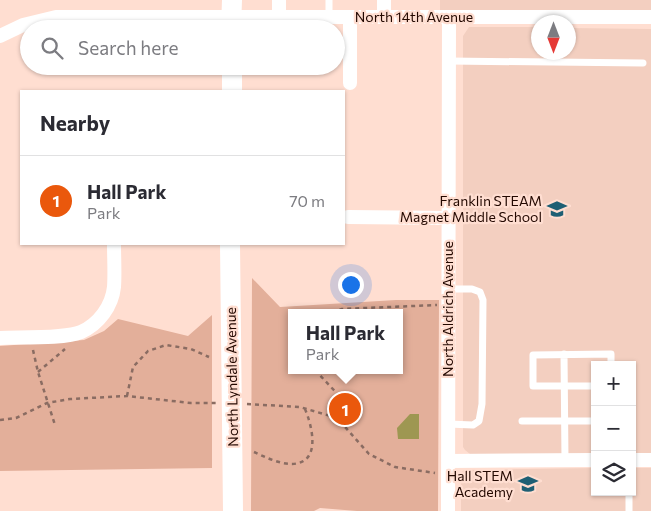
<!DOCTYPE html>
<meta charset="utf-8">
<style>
body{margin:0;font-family:Commissioner,sans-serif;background:#f2f2f3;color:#2b2b33}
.controls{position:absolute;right:15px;bottom:15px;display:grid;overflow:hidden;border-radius:0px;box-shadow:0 1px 4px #0004}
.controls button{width:45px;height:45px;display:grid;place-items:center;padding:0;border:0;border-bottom:1px solid #e1e1e2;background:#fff;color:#2b2b33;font:25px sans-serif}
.compass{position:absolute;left:531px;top:15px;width:45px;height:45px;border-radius:50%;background:#fff;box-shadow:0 1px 4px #0004;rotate:180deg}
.you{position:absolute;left:350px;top:284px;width:18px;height:18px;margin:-12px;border:4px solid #fff;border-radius:50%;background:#1a73e8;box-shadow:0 0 0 8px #1a73e833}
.badge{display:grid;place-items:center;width:32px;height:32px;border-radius:50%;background:#ea580c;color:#fff;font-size:16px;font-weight:700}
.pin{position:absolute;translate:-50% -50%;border:2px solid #fff;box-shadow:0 1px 5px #0006}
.popup{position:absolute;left:288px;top:309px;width:115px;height:65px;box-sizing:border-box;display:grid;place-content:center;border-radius:0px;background:#fff;filter:drop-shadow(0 1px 4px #0005);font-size:16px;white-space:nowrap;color:#7c7c81}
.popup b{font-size:19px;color:#2b2b33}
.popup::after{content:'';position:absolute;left:50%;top:100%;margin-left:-10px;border:10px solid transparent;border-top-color:#fff}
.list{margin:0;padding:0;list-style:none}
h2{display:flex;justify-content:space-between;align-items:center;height:65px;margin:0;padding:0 20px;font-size:21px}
h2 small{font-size:16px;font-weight:400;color:#7c7c81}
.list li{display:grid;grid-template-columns:32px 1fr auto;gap:15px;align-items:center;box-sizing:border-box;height:90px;padding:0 20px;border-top:1px solid #e1e1e2}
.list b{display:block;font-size:19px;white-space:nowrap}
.list p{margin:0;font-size:16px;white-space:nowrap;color:#7c7c81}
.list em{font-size:16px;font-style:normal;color:#7c7c81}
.icon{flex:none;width:28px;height:28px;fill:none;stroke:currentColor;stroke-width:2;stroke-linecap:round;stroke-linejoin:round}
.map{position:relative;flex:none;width:651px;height:511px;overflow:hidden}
.search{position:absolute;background:#fff;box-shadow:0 1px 4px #0004;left:20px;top:20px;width:325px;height:55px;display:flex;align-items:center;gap:12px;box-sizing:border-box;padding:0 18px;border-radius:28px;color:#7c7c81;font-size:19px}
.panel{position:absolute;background:#fff;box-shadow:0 1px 4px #0004;left:20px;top:90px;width:325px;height:155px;border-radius:0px}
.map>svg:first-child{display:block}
.built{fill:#f3cfc0}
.green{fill:#e3af9a;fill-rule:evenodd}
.water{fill:#9e9752}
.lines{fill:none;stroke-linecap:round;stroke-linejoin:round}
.path{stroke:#8a6c62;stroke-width:2.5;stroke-dasharray:4 4;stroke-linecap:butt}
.lane{stroke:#fff;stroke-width:7}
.street{stroke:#fff;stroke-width:14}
.secondary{stroke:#fff;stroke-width:20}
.labels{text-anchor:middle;stroke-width:4.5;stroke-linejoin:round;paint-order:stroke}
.street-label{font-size:14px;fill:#230800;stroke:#ffded1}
.poi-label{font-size:14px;fill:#230800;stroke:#ffded1;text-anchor:end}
</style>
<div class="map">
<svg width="651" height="511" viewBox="0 0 651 511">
<rect width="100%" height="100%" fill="#ffded1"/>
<!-- built -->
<path class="built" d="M440,0H651V11H440Z
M469,27H538V52H568L569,28L651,29V455H632V365H595V455L470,454L465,450L463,447V36Z
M595,468V492H632V468H651V511H461V473L464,470Z"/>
<!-- green -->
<path class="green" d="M252,278L280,307L396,300H439L438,511H357L320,508L314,511H251ZM291,313H399V370H291Z
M212,315V468L0,471V346L84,340L104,331L118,319L188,336Z"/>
<!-- water -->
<path class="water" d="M410,414H419V439H398L397,428Z"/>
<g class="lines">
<!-- path -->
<path class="path" d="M332,313L342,309L437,305
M33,350L38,372L55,425
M315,370L345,402L337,418
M38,372L65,349
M127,396L133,367L148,351L166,345L191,349L209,357
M247,404L300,407L337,418L369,454L395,467L435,473
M0,420L16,418L47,403L70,399L127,396L191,403H216
M254,452C265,457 279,464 292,464C322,463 312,426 305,409"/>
<!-- lane -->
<path class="lane" d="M329,17V0
M449,61L643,63
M564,354L565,460
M595,386H533V355L611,354V365
M522,421H595
M448,424L473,425L479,421L482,404L483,300L480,292L472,289H449
M629,492V511"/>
<!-- street -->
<path class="street" d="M384,0V16
M279,17V0
M350,17V83
M0,36L23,25L56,17H651
M348,217L449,218
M0,338C19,337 65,339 81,332C99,324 112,306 114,287C115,273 114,258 114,244
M632,460H651
M448,461L595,460
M448,511L449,17"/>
<!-- secondary -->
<path class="secondary" d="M231,29L232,0
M232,91V66
M230,244L233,511"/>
</g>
<!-- icons -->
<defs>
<symbol id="school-bare" viewBox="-9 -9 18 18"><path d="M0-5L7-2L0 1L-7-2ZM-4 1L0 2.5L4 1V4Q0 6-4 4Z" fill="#1e5f74" stroke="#ffded1" stroke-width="2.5" paint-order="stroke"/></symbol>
</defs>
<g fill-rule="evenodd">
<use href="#school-bare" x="543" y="195" width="28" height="28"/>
<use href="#school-bare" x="514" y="470" width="28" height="28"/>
</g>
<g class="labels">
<!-- street labels -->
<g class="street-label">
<text x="414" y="22">North 14th Avenue</text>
<text transform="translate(448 309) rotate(-90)" y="5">North Aldrich Avenue</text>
<text transform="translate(232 377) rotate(-91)" y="5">North Lyndale Avenue</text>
</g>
<!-- poi labels -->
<g class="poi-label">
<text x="542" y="206">Franklin STEAM<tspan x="542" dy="16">Magnet Middle School</tspan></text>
<text x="513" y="481">Hall STEM<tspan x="513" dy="16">Academy</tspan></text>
</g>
</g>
</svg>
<div class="controls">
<button>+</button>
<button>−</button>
<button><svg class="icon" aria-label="layers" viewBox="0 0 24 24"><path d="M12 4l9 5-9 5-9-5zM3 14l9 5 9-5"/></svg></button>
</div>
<svg class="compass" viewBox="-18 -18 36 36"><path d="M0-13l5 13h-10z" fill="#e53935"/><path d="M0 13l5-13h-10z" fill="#7c7c81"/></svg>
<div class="you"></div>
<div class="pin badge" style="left:345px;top:409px">1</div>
<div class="popup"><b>Hall Park</b>Park</div>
<div class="search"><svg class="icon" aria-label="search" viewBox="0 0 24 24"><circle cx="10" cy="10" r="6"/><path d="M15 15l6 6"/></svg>Search here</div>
<section class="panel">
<h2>Nearby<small></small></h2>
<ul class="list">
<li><span class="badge">1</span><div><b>Hall Park</b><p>Park</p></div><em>70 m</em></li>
</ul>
</section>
</div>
